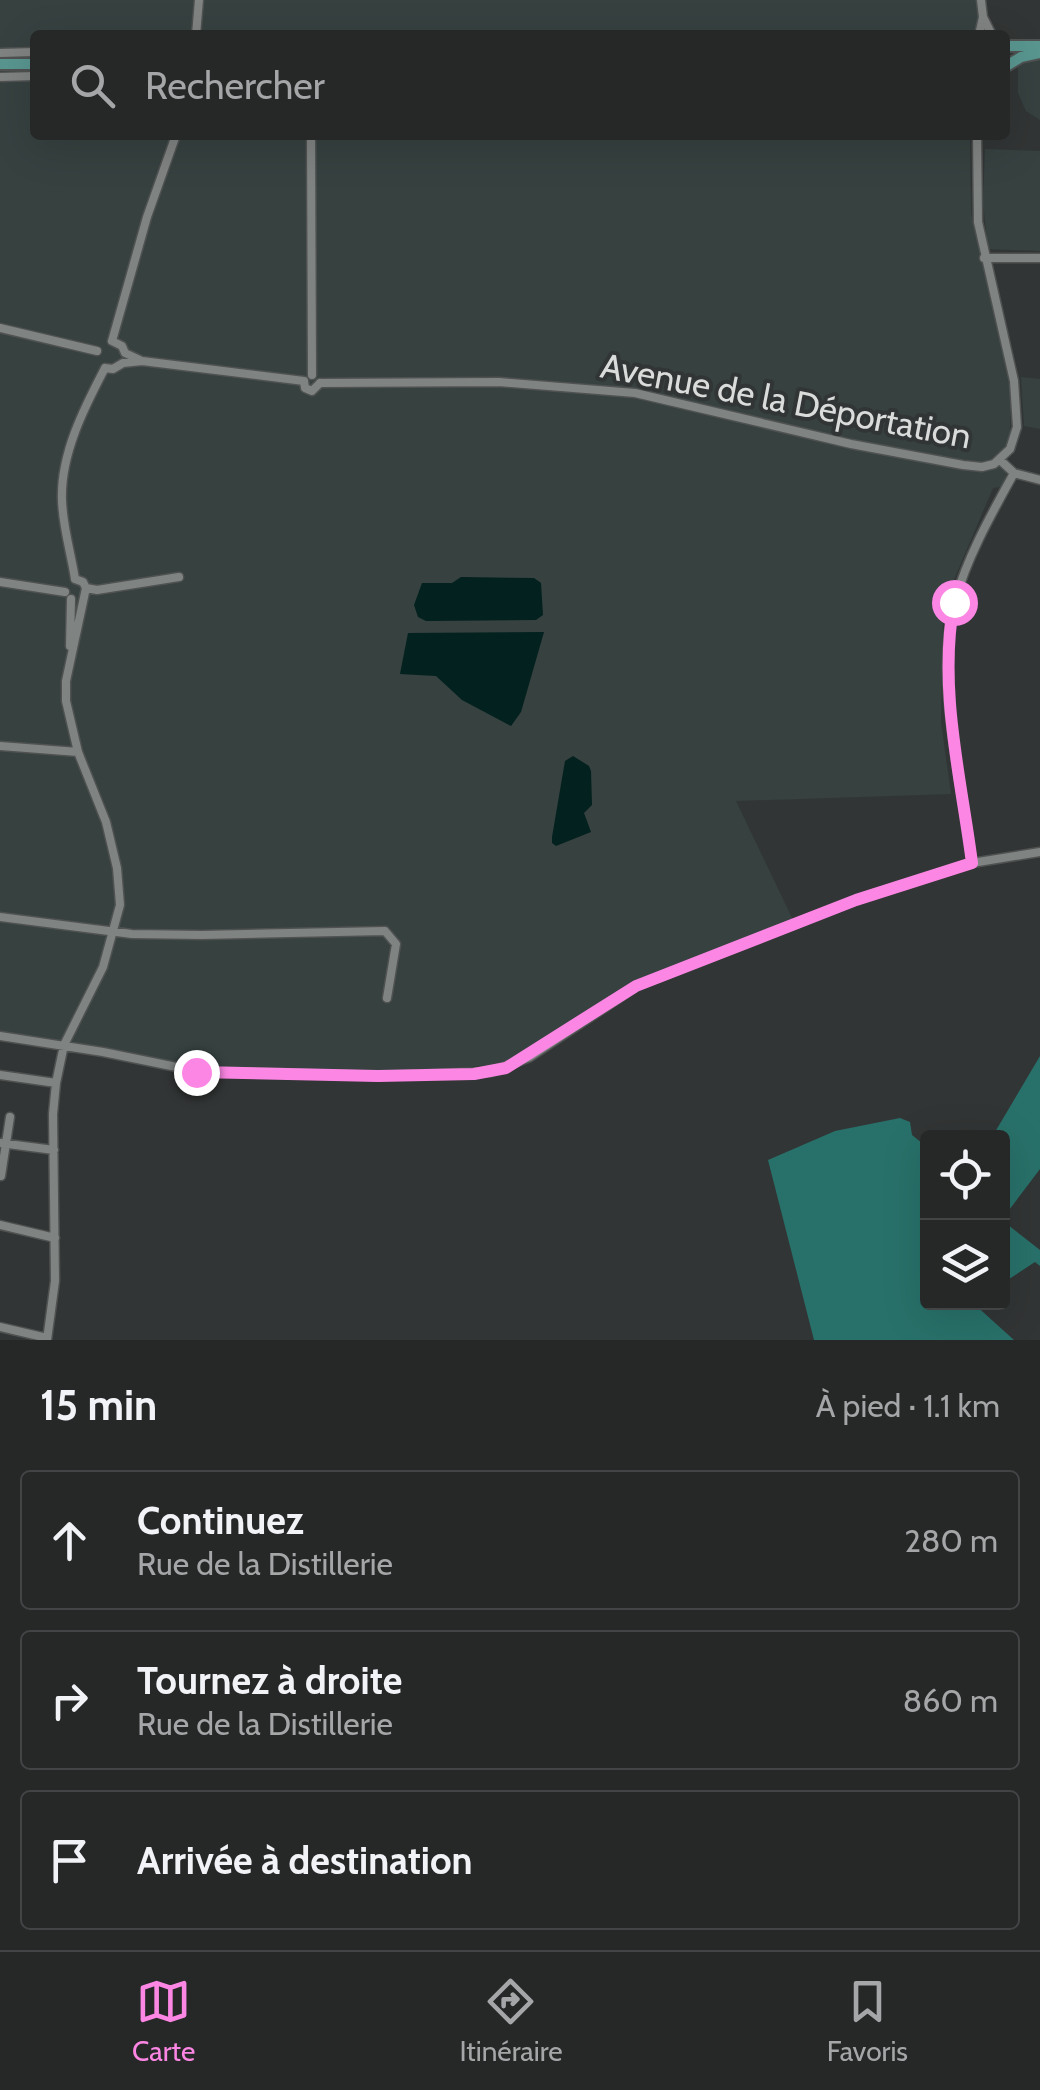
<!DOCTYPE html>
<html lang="fr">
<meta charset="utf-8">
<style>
body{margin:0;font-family:Cabin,sans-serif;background:#2e3030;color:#f1f3f6}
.controls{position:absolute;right:30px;bottom:30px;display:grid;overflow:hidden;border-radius:10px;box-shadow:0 10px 40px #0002}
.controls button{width:90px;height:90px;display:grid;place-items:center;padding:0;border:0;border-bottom:2px solid #424445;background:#262828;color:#f1f3f6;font:50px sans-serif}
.stop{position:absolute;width:30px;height:30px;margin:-22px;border:8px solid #fc86e3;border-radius:50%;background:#fff}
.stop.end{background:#fc86e3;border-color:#fff;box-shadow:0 2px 10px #0008}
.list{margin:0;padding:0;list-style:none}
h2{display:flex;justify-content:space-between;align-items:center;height:130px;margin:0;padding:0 40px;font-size:42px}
h2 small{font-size:32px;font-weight:400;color:#a4a6a8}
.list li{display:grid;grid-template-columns:65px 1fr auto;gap:30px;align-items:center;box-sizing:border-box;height:140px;margin:0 20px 20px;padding:0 20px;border:2px solid #424445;border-radius:10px}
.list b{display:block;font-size:38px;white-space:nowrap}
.list p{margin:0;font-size:32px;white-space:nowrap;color:#a4a6a8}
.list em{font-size:32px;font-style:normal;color:#a4a6a8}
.icon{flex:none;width:55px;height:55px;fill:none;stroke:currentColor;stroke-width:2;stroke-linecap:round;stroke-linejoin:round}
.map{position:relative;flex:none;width:1040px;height:1340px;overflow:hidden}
.search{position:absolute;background:#262828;box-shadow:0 10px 40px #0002;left:30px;right:30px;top:30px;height:110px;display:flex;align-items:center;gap:25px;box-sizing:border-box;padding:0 35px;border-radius:10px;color:#a4a6a8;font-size:38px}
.sheet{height:610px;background:#262828}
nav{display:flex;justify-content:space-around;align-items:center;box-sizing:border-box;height:140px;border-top:2px solid #424445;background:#262828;font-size:28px;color:#a4a6a8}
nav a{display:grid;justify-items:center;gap:5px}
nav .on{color:#fc86e3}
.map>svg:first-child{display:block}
.built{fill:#364140}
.forest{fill:#28716a}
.water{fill:#03211e}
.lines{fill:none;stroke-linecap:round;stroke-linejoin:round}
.minor-casing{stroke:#505252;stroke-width:11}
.major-casing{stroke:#505252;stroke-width:14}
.minor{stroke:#7f8382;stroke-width:8}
.major{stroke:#599690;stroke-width:10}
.route{stroke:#fc86e3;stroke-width:12}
.labels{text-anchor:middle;stroke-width:8;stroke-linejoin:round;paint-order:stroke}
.street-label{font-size:35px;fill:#dadcdc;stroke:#323535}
</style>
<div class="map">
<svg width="1040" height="1340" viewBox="0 0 1040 1340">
<rect width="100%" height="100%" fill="#323535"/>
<!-- built -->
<path class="built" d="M0,0H979V19L974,35H35V49L0,50Z
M1040,60V120L1026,111L1018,93V67L1028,61Z
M35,80V135H970L971,213L1005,356L1011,396L1010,436L1005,486L993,488L950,589L943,625L941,722L951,794L736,801L794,922L653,976L545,1044L499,1064L435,1071L197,1070L77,1043L0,1032V81Z
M985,149L1040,151V251L988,249L983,202Z
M1021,377L1040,379V429L1024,426Z"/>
<!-- forest -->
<path class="forest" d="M1040,1056V1169L1003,1218L1002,1138L992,1137Z
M900,1118L910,1122L912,1135L927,1147L928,1302L973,1303L1014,1340H814L768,1160L835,1131Z
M1003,1221L1040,1250V1266L1035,1262L1003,1283Z"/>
<!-- water -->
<path class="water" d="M461,577L534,578L541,583L543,615L536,620L426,621L418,617L414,605L422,583H452Z
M544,632L521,712L511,726L462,700L436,676L400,674L408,633Z
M573,756L589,766L591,771L592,805L584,813L591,832L556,846L552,843V837L565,761Z"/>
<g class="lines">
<defs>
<path id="minor" d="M983,17L992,35
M196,35L199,0
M979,35L983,17L981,0
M0,53L35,52
M0,77L35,76
M311,135L312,375
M984,258H1040
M0,328L97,351
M112,341L147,217L176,135
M112,341L122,346L125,353L140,360
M105,368L113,369L123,363L142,361L304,381
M304,381L305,388L312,391L320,383
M320,383L499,382L635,393L851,444L963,465L982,467L994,464L1010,449L1017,427L1014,381L978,222L977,135
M1000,460L1014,473L1040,480
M75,579C71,553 63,528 62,501C60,455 84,408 105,368
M75,579L83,582L86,588L97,590L179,577
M0,582L65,592
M70,646L71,599
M0,746L78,752
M972,863C963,784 933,679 955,601C967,557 992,513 1014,473
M0,917L132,934L202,935L385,931L396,944L387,998
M0,1036L103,1052L196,1071L378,1076L491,1072L530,1057L637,986L856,900L972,863L1040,852
M0,1075L56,1083
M0,1143L54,1150
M1,1176L10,1117
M0,1225L55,1238
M0,1327L47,1338
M47,1340L55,1281L53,1114L56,1083L64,1045L103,967L120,905L117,868L106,822L78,752L66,701V681L86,588"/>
<path id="major" d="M1005,46H1040
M0,64H35
M1008,65L1021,57L1040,53"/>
</defs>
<!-- minor casing -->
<use href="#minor" class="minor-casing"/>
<!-- major casing -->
<use href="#major" class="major-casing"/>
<!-- minor -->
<use href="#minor" class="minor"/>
<!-- major -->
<use href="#major" class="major"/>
</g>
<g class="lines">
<!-- route -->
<path class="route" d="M196,1072L378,1076L474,1074L506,1068L636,986L856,900L972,863C961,777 938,690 954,602"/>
</g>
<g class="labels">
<!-- street labels -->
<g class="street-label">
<text transform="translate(786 401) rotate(11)" y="12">Avenue de la Déportation</text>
</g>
</g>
</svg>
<div class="controls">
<button><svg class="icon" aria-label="locate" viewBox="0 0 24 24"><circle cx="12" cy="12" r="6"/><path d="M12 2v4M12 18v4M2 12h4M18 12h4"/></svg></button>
<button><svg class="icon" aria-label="layers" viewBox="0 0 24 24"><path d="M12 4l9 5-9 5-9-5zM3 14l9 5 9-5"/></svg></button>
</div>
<div class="stop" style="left:954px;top:602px"></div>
<div class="stop end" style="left:196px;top:1072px"></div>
<div class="search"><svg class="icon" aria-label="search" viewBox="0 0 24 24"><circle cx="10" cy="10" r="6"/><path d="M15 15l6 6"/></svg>Rechercher</div>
</div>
<section class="sheet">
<h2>15 min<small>À pied · 1.1 km</small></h2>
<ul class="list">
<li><svg class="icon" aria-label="ahead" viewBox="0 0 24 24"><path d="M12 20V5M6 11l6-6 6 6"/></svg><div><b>Continuez</b><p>Rue de la Distillerie</p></div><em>280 m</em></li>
<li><svg class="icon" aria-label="right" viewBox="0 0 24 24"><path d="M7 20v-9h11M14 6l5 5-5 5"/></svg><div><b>Tournez à droite</b><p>Rue de la Distillerie</p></div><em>860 m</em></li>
<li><svg class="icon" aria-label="arrive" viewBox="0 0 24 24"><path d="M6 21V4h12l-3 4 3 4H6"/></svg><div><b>Arrivée à destination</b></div></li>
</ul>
</section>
<nav>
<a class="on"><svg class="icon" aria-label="map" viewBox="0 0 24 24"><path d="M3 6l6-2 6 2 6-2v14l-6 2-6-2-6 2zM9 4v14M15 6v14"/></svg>Carte</a>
<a><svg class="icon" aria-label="directions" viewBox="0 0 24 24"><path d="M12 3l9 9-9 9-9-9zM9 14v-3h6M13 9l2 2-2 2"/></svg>Itinéraire</a>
<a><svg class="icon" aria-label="saved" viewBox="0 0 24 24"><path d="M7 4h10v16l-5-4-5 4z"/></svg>Favoris</a>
</nav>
